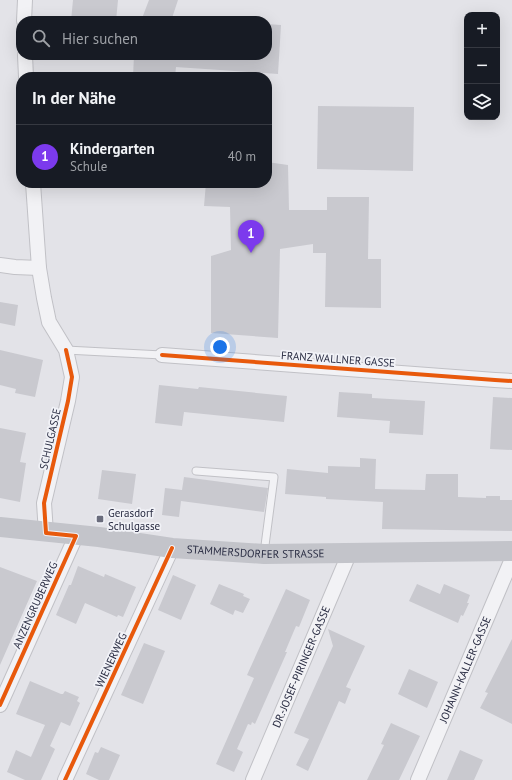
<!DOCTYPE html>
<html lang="de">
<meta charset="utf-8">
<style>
body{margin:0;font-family:"PT Sans",sans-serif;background:#20242c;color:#f1f3f6}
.controls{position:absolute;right:12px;top:12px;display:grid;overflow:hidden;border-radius:8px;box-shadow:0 4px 16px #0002}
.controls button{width:36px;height:36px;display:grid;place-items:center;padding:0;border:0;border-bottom:1px solid #363941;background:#171b24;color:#f1f3f6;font:20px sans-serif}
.you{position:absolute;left:220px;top:347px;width:14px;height:14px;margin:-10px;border:3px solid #fff;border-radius:50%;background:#1a73e8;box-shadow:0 0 0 6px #1a73e833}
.badge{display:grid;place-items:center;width:26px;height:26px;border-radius:50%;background:#7c3aed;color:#fff;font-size:13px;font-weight:700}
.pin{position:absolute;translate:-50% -33px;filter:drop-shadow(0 1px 2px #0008)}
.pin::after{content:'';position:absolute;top:21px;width:14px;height:12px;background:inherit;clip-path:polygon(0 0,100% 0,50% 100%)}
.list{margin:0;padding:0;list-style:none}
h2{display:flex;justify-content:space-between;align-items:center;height:52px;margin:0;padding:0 16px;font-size:17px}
h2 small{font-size:13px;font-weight:400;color:#9ea1a6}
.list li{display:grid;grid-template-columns:26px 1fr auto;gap:12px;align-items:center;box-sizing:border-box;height:64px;padding:0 16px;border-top:1px solid #363941}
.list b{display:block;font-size:15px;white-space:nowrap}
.list p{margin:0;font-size:13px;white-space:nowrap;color:#9ea1a6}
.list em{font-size:13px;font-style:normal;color:#9ea1a6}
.icon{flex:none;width:22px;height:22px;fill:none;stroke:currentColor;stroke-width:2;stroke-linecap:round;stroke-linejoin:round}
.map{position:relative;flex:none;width:512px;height:780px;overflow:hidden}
.search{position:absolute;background:#171b24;box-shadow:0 4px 16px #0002;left:16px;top:16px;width:256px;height:44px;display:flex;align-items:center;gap:10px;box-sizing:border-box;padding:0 14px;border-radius:16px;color:#9ea1a6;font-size:15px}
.panel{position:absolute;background:#171b24;box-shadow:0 4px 16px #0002;left:16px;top:72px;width:256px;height:116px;border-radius:16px}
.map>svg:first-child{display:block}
.green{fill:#d1dbd3}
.building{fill:#c9c9cf}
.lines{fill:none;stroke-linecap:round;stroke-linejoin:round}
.service-casing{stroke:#c1c1c6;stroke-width:9}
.minor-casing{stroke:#c1c1c6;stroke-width:16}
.service{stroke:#f2f2f5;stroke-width:7}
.minor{stroke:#f2f2f5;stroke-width:14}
.secondary{stroke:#c3c4ca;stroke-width:20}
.cycleway-casing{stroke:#f1f2f7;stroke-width:6}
.cycleway{stroke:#e8590c;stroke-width:4}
.poi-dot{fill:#6a6c7c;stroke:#f1f2f7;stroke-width:1.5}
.labels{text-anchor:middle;stroke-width:3.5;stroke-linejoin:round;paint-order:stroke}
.street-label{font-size:11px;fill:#292c42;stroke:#f1f2f7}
.poi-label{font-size:11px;fill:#292c42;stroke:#f1f2f7;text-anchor:start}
</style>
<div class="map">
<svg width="512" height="780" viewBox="0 0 512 780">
<rect width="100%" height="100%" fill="#e3e3e8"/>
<!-- green -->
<path class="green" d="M97,183H158L157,186Z"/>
<!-- building -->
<path class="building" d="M73,0H118L116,21H71Z
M149,0H178L171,21H141Z
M267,24L281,25L278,74L176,67L175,77H133L134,55H267Z
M318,106L414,107L413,171L317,169Z
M267,162L288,165L289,210H327V197H369L368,259H381V308L325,307L326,253H313V244L280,249L278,338L211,333V256L231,250L230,207L204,206L206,183H267Z
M0,302L18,305L15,326L0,323Z
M0,350L43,360L35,397L15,393L16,389L0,385Z
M159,385L198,389L199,387L287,396L284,422L184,412L182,426L155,423Z
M339,392L372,394V398L425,401L423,435L389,433L390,421L337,417Z
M493,397L512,398V450L490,449Z
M0,428L26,433L20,462L26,463L20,502L0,498Z
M360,458L376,459L375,489L425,490L426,474H458V497L486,498V496H500V500H512V531L382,529L383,502L326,499V497L285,494L287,469L328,473V466L360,467Z
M102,470L136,474L132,504L98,499Z
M184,477L268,488L264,512L181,501L179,517L162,515L165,488L182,490Z
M78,566L104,577L105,574L136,587L123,617L118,615L117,617L85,603L76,624L56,615L69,585H71Z
M0,567L37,581L0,665Z
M173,575L196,585L181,620L158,610Z
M219,584L244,594L243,596L250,599L243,613L235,610L233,615L210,604Z
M417,584L440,594L444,584L470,595L467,603H469L463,616L461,615L458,623L409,601Z
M286,589L310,600L299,627L296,626L285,652H287L255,724L252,722L251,725L248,724L237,749L243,752L234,772L216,764L254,678L247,675Z
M328,629L365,646L346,687L351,689L345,704L339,701L308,771L296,765L309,739L294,733L333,646Z
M512,639V724L480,708L488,693L485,692Z
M144,643L165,651L143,704L121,695Z
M409,669L438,682L427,708L398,694Z
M30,681L61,694H63L65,691L79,697L77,701L80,703L70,726L61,722L50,746L55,749L41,780H25L7,772L16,750L31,757L45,725L16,714Z
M391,723L420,736L399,780H367L384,745L381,744Z
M101,747L120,755L109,780H99L86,774L95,752L98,753Z
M460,750L483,760L474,780H447Z"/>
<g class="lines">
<defs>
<path id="service" d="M66,350L162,355
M196,471L274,477L264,553"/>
<g id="minor">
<path d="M24,21L25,0"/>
<path d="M25,55L26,77"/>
<path d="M33,183L39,268L44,298L49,322L66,350L72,377L68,401L44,503L46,533"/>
<path d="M0,265L15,267L39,268"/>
<path d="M162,355L495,380L512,381"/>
<path d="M0,705L76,536"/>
<path d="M65,780L172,548"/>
<path id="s1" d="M253,780L349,554"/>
<path id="s2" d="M418,780L512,559"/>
</g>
</defs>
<!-- service casing -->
<use href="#service" class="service-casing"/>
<!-- minor casing -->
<use href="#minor" class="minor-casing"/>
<!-- service -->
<use href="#service" class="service"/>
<!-- minor -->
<use href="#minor" class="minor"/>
<!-- secondary -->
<path class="secondary" id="s3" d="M0,527L99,537L172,548L264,554L512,551"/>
<defs>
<path id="cycleway" d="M162,355L495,380L512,381
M0,705L76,536L46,533L44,503L68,401L72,377L66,350
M65,780L172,548"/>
</defs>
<!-- cycleway casing -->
<use href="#cycleway" class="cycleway-casing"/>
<!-- cycleway -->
<use href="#cycleway" class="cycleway"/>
</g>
<!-- markers -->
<rect class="poi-dot" x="96" y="515" width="8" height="8" rx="2"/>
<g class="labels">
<!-- street labels -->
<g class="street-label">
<text transform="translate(338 359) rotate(4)" y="4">FRANZ WALLNER GASSE</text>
<text transform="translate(50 439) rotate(-77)" y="4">SCHULGASSE</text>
<text dy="4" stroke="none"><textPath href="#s3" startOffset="257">STAMMERSDORFER STRASSE</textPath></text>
<text transform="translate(35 605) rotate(-66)" y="4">ANZENGRUBERWEG</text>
<text transform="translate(111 660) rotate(-65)" y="4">WIENERWEG</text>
<text dy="4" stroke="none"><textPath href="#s1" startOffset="123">DR.-JOSEF-PIRINGER-GASSE</textPath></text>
<text dy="4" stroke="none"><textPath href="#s2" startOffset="120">JOHANN-KALLER-GASSE</textPath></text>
</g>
<!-- poi labels -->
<g class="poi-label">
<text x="108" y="517">Gerasdorf<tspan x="108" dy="13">Schulgasse</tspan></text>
</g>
</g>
</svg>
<div class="controls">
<button>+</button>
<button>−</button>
<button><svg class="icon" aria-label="layers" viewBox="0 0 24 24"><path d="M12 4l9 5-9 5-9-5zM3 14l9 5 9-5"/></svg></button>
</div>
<div class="you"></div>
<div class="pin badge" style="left:251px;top:253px">1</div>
<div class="search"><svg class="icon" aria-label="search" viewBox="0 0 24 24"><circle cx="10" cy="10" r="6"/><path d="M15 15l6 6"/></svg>Hier suchen</div>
<section class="panel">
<h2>In der Nähe<small></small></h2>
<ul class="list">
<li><span class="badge">1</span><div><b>Kindergarten</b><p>Schule</p></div><em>40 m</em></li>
</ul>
</section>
</div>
